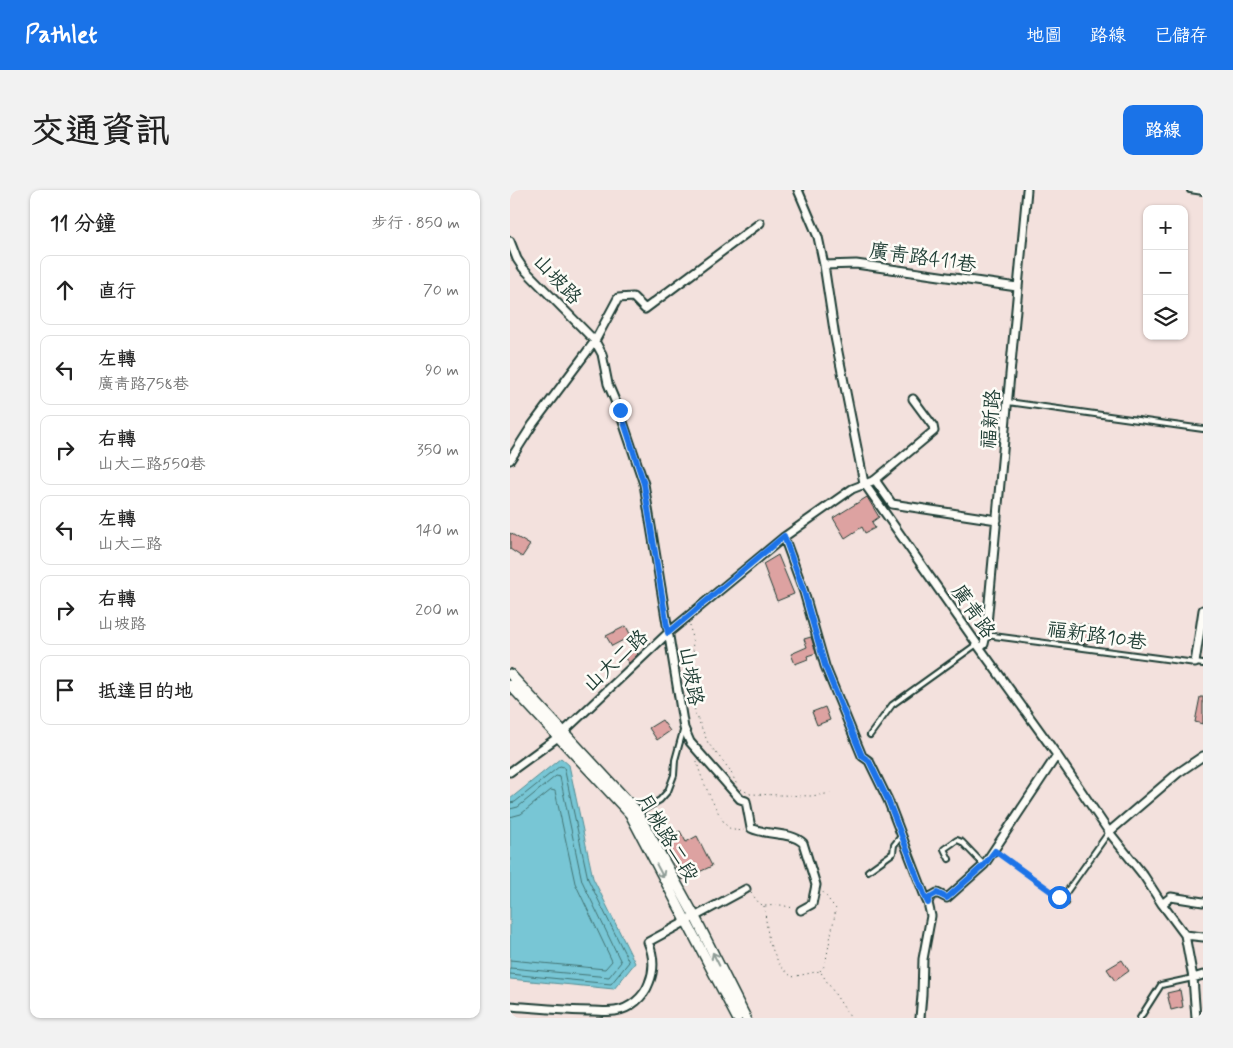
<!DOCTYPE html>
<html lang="zh-TW">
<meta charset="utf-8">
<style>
body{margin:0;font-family:Mynerve,"LXGW WenKai TC",sans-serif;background:#f2f2f2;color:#222}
.controls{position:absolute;right:15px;top:15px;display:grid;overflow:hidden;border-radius:10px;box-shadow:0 1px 4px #0004}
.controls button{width:45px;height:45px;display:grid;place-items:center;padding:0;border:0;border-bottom:1px solid #e0e0e0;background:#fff;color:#222;font:25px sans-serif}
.stop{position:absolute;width:15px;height:15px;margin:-11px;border:4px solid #1a73e8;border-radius:50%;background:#fff}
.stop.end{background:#1a73e8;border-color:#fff;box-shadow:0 1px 5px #0008}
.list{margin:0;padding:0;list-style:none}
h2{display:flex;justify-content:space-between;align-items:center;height:65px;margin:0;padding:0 20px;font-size:21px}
h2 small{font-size:16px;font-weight:400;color:#767676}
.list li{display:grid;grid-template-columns:32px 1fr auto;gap:15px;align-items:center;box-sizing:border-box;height:70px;margin:0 10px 10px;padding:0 10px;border:1px solid #e0e0e0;border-radius:10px}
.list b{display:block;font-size:19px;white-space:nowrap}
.list p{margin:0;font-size:16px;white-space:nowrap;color:#767676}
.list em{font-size:16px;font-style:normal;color:#767676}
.icon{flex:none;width:28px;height:28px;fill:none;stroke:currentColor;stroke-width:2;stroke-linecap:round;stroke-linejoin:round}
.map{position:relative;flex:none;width:693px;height:828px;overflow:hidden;border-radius:10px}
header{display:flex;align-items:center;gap:30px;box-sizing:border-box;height:70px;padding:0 25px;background:#1a73e8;color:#fff}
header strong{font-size:24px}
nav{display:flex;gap:28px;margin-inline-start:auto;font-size:18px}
.intro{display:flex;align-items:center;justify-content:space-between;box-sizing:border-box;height:120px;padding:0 30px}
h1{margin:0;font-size:35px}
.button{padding:12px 22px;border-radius:10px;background:#1a73e8;color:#fff;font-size:18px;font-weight:700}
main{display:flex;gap:30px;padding:0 30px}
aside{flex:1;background:#fff;border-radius:10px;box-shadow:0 1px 4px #0004}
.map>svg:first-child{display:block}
.water{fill:#78c6d5;stroke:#548f95}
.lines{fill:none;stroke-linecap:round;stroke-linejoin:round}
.shore{stroke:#437474;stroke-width:1}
.building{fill:#dda2a1;stroke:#1f3d34}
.service-casing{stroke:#1f3d34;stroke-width:8}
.minor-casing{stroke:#1f3d34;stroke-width:11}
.tertiary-casing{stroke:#1f3d34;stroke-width:12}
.path{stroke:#1f3d34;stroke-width:1;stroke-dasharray:1 4;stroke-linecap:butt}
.service{stroke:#fdfcf7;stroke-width:4}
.minor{stroke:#fdfcf7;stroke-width:7}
.tertiary{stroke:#fdfcf7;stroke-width:9}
.oneway{stroke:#8e9c96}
.route{stroke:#1a73e8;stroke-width:6}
.labels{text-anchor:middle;stroke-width:5;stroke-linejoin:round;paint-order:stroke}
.street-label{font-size:20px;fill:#1f3d34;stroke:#fdfcf7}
</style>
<header>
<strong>Pathlet</strong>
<nav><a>地圖</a><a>路線</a><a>已儲存</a></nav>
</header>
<div class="intro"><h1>交通資訊</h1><a class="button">路線</a></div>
<main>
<aside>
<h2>11 分鐘<small>步行 · 850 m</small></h2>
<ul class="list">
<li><svg class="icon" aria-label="ahead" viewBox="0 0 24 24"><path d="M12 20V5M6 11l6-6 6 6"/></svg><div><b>直行</b></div><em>70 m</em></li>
<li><svg class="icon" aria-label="left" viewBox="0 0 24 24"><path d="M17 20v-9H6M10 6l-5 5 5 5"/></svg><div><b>左轉</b><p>廣青路758巷</p></div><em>90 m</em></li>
<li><svg class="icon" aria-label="right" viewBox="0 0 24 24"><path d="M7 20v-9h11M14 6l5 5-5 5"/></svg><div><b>右轉</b><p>山大二路550巷</p></div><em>350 m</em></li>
<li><svg class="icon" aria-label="left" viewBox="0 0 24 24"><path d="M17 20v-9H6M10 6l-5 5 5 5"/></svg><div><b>左轉</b><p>山大二路</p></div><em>140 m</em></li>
<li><svg class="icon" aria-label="right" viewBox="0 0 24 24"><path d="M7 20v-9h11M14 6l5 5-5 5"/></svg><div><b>右轉</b><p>山坡路</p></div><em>200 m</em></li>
<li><svg class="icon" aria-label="arrive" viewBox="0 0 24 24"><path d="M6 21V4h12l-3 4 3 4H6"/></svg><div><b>抵達目的地</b></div></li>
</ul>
</aside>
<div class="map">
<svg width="693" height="828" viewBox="0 0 693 828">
<rect width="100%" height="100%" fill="#f3e1dd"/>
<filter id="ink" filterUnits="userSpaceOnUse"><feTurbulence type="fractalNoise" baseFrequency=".02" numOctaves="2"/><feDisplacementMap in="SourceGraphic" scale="10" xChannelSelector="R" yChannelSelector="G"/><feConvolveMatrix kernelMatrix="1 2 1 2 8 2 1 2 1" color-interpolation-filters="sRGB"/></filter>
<g filter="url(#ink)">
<!-- water -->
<path class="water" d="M51,568L59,575L83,688L125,773L104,799L0,789V609Z"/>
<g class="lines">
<!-- shore -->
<path class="shore" d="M0,613L5,612L50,576L54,577L78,689L119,772L101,794L0,784
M0,619L8,617L46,586L50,587L72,691L111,772L99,787L0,778
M0,627L11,624L41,600L45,601L65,693L102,771L95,779L0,770"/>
</g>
<!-- building -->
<path class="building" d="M357,307L369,327L362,332L365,338L355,343L352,337L335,348L323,328Z
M0,343L20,355L12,367L0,359Z
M268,365L284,404L267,411L253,374Z
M560,432L581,436L577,454L556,450Z
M116,436L121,446L102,456L96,446Z
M301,447L306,463L297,466L298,469L285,474L281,464L297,457L294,449Z
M122,458L128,464L119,473L113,466Z
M690,507H693V534L685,532Z
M315,517L320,530L307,535L302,522Z
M152,530L160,541L147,550L139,538Z
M170,641L176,652L187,646L202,676L172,690L155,655L153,656L150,651Z
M612,770L619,781L605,791L597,779Z
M670,800L673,817L661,820L657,803Z"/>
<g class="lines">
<defs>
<path id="service" d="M680,0L693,2
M498,212L693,239
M476,445L693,474
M360,545L382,515L467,454
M128,623L150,610L158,601L164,585L165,570L173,541
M439,669L434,659L447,650L452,652L474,675
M358,681L383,663L384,655L392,645
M556,713L553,707L599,642
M630,828L651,795L683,788"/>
<path id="minor" d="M288,0L308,47L314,75L325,147L354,293L467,454L547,565L599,642L634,686L652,714L675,745L683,788L686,828
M0,51L7,69L13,78L85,151L92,164L98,194L109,220L134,294L174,538L180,552L230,609L236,611L241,638C257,646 280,641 293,653L306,695L302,714L291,720
M314,75L346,74L507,97
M0,270L23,234L85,151L108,108L123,107L135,119L250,33
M365,290L382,314L487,330
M274,347L294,402L315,476L352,566L359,571L378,610L416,709L418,713L421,726L413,769L412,805L410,828
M470,458L474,454L476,445L517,0
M685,473L693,420
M0,582L48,547L158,443L274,347L342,299L365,290L424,241L423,236L403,209
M599,642L668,583L693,566
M418,713L420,707L427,703L437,708L474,675L547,565
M652,714L661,707L693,712
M675,745L693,747
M683,788L693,785
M0,816C27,818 54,821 82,821C89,821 97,822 105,821C120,819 134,807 139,793C145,779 144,766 138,752L236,699"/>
<path id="tertiary" d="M0,484L126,620L185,727L236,828
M0,495L120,624L227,828"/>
</defs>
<!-- service casing -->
<use href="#service" class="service-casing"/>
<!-- minor casing -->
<use href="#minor" class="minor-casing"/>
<!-- tertiary casing -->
<use href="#tertiary" class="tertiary-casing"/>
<!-- path -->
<path class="path" d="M180,435L186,481L182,504L185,522L198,553L220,580L226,593
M187,571C188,583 208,625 216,635C221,641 228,641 234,640
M231,599L240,604L301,606L323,603
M490,664L547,706
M241,703L249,713L254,716L271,715L283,718
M254,716L259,752L270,776L282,787L310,781L340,827
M310,781L315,775L326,719L312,701"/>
<!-- service -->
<use href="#service" class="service"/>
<!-- minor -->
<use href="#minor" class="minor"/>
<!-- tertiary -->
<use href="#tertiary" class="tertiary"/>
</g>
<!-- one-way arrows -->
<defs><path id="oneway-shaft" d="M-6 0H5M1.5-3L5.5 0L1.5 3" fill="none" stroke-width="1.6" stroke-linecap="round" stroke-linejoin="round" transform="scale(1.25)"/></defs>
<g class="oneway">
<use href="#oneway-shaft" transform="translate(150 681) rotate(62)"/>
<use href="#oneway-shaft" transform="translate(206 769) rotate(-117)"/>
</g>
</g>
<g class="lines" filter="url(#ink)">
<!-- route -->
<path class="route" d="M110,220L134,294L158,443L274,346L294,402L315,476L352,566L359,571L378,610L416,709L418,713L420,707L427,703L437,708L474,675L485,661L549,707"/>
</g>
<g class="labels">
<!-- street labels -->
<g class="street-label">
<text transform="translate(413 67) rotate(8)" y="7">廣青路411巷</text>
<text transform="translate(48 89) rotate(47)" y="7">山坡路</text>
<text transform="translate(480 229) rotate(-85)" y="7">福新路</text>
<text transform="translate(464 421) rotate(55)" y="7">廣青路</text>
<text transform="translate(587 445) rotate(8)" y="7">福新路10巷</text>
<text transform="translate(105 470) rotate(-43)" y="7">山大二路</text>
<text transform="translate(182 486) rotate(80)" y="7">山坡路</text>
<text transform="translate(158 647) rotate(59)" y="7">月桃路二段</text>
</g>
</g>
</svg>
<div class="controls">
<button>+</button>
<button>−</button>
<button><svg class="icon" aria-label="layers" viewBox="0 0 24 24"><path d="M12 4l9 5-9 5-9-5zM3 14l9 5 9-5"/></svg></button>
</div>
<div class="stop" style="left:549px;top:707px"></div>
<div class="stop end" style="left:110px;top:220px"></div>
</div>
</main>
